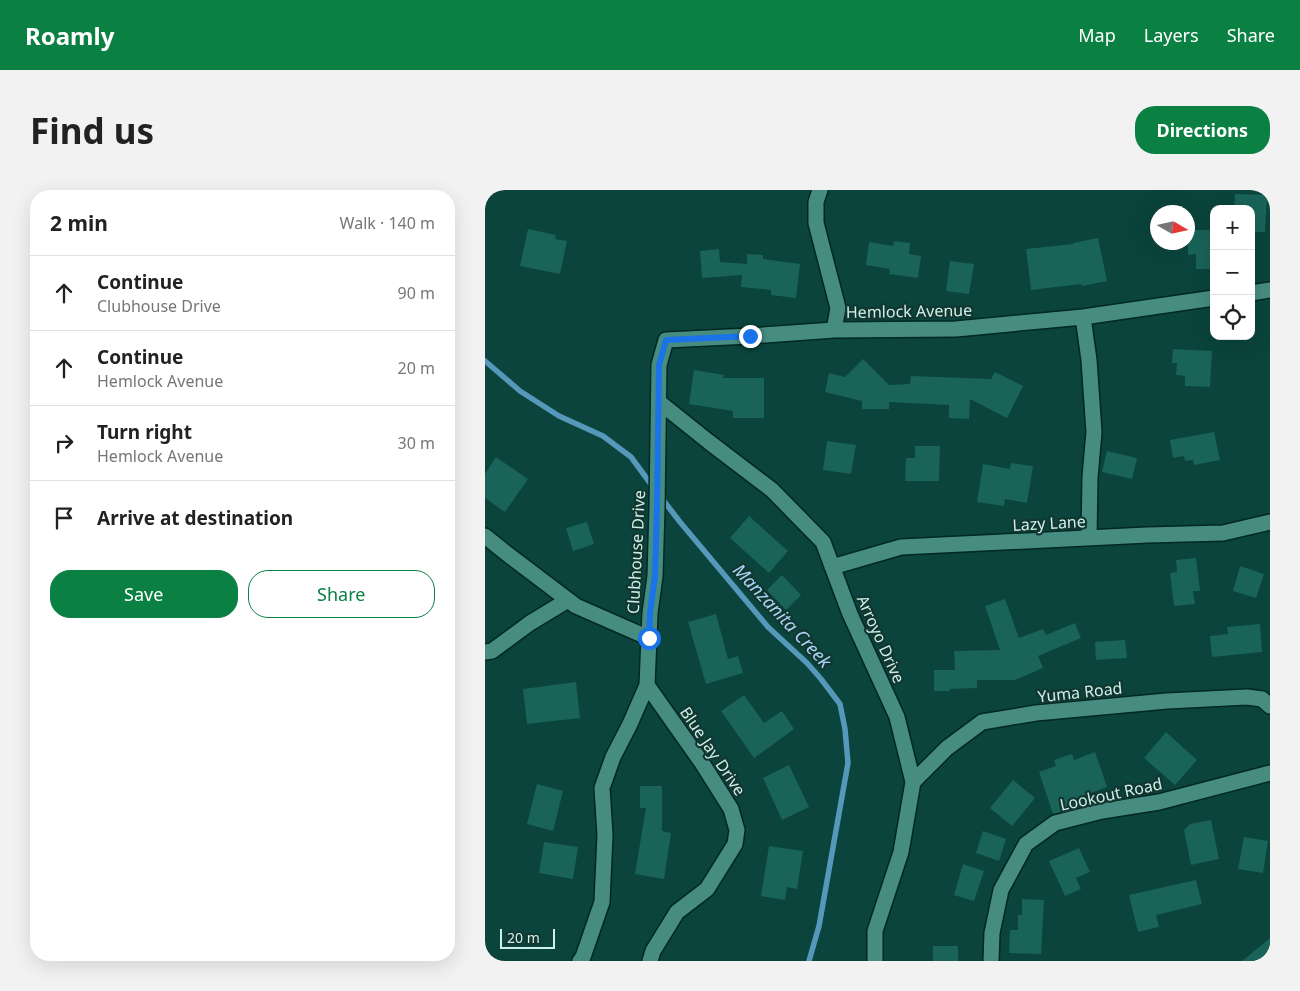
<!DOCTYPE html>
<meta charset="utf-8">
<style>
body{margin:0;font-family:"Noto Sans",sans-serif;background:#f2f2f2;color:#222}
.controls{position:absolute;right:15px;top:15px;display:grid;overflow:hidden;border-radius:10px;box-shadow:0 5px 20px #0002}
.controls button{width:45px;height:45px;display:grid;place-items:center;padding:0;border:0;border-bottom:1px solid #e0e0e0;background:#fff;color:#222;font:25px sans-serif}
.compass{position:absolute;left:665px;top:15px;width:45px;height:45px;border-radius:50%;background:#fff;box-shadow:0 5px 20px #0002;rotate:99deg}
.scale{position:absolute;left:15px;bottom:12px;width:55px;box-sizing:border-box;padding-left:5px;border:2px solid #cef0e9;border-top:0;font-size:14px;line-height:18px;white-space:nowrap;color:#cef0e9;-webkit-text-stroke:4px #123731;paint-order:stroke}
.stop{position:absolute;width:15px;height:15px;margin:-11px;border:4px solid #1a73e8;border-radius:50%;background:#fff}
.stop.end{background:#1a73e8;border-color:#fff;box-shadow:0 1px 5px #0008}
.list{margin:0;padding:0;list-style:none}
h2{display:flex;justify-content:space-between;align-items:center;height:65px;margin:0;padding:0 20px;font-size:21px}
h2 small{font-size:16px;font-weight:400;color:#767676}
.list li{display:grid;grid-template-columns:32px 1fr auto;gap:15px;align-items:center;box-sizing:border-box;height:75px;padding:0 20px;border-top:1px solid #e0e0e0}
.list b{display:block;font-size:19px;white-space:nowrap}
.list p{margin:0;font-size:16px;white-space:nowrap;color:#767676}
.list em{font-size:16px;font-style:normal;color:#767676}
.actions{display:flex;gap:10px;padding:15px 20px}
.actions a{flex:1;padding:11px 0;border:1px solid #0b8043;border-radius:20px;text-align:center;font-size:18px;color:#0b8043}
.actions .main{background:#0b8043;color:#fff}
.icon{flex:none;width:28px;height:28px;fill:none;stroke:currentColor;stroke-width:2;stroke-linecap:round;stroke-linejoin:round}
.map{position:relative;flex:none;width:785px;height:771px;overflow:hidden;border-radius:20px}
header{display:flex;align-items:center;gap:30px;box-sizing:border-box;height:70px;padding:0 25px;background:#0b8043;color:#fff}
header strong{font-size:24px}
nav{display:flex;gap:28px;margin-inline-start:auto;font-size:18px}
.intro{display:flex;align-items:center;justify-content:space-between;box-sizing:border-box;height:120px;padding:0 30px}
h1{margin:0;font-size:35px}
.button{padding:12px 22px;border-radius:20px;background:#0b8043;color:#fff;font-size:18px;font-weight:700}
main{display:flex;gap:30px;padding:0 30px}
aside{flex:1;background:#fff;border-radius:20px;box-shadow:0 5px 20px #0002}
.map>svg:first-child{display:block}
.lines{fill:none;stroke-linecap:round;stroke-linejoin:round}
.stream{stroke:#5698b9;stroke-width:5.5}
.building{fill:#196358}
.street-casing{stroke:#012823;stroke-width:18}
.street{stroke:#478c80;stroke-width:15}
.route{stroke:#1a73e8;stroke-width:6}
.labels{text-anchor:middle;stroke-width:4.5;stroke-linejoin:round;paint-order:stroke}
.street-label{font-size:16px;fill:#cef0e9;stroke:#123731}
.water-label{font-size:18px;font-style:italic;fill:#a8d4f5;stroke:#123731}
</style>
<header>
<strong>Roamly</strong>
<nav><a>Map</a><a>Layers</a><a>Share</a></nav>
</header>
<div class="intro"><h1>Find us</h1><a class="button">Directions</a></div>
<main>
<aside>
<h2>2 min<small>Walk · 140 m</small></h2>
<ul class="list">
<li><svg class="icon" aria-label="ahead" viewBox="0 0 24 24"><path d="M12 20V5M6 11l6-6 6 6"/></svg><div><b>Continue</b><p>Clubhouse Drive</p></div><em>90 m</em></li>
<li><svg class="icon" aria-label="ahead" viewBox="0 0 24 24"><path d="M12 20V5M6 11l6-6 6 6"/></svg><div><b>Continue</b><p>Hemlock Avenue</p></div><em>20 m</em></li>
<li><svg class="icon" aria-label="right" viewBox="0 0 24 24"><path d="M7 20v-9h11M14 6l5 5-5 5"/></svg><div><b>Turn right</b><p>Hemlock Avenue</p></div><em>30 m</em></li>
<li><svg class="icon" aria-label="arrive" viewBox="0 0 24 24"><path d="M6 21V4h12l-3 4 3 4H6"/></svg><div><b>Arrive at destination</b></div></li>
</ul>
<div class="actions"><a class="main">Save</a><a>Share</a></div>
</aside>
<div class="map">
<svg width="785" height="771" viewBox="0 0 785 771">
<rect width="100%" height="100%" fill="#0a443c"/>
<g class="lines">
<!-- stream -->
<path class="stream" d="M0,171L35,201L74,226L118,246L146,267L168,297
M175,306L195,332L283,437L322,473L336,489L355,514L360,539L363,573L334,736L324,771"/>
</g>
<!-- building -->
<path class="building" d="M750,4L782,5L780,42H766V19H749Z
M43,39L71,45L70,49L82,51L75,84L35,76Z
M703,40H728V79H711V64L703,65Z
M613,48L622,91L597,96L596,94L546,100L541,59L588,54V53Z
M409,51L425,53L424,64L436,66L433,88L404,84L405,79L381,75L384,52L408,56Z
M234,59L235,72L262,74V64L278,65V69L315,74L311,108L286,105V100L256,97L257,85L217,88L215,61Z
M465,71L489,74L484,104L461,101Z
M688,159L727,161L725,197L700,196V186L691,185L692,173H687Z
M378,169L404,195L425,194L426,186L506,189L510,182L538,196L522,228L485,209L484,229L464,228V215L404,212V219H377V211L340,202L344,183L360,187Z
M209,180L239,185L238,188H279V228H248V221L204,214Z
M729,242L735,270L709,275L708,270L700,271L699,266L688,268L685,250Z
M342,251L371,255L366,284L338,280Z
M430,256H455L454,291H420L421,268H430Z
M622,261L652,268L647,289L617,282Z
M11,267L43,289L20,322L0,308V284Z
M526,273L548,276L542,313L520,309L519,316L492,312L498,274L525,279Z
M264,326L303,361L284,383L245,348Z
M102,332L109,354L88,361L81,338Z
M711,368L715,401H708L710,414L689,416L685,383L692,382L691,370Z
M755,376L779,384L771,408L748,401Z
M297,385L316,405L301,420L282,400Z
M520,409L534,448L558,439L561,445L590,433L596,448L553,466L558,478L530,490H492V498L465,499V501H449V480H470L469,461L515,460L500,416Z
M231,424L243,469L253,466L258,483L221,494L203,432Z
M775,434L777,462L727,467L725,446L743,444L742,437Z
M640,450L642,468L611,470L610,452Z
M91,492L95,528L42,534L38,499Z
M259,505L279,533L297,521L309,539L269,568L236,521Z
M681,542L712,570L690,595L659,568Z
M610,562L622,597L592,608L595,617L568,624L554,582L571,576L569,570L587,564L589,570Z
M304,575L324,617L297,630L278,588Z
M528,590L550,608L527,636L505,618Z
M52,594L78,601L68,641L42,634Z
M155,596H177V641L186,643L179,689L150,684L161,618H155Z
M726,630L734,669L706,675L699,640L705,634Z
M498,641L521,649L514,671L491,663Z
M759,647L783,651L778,683L753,679Z
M59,652L93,657L88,689L54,683Z
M284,656L318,661L312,699L302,697L300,710L276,706Z
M594,658L605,682L591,688L596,699L580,706L564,671Z
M478,674L499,681L489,711L469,705Z
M711,690L717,714L671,725L674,737L653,742L644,705Z
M537,709L559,710L556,764L524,763L525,740H533V725H537Z
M785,748V771H757Z
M448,756H473V771H448Z"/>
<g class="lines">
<defs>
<path id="street" d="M335,0L331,12V33L353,118L349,140
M766,103L785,100
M598,127L604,170L609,242L605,287L604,348
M174,212L224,252L287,300L338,352L365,424L412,527L428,592L416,662L390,741V771
M0,346L21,363L91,416L164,448
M347,377L416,357L662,345L738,343L785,332
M0,462L7,461L45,433L83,410
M162,495L217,573L246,619L252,640L250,654L222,699L192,722L168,761L165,771
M428,592L462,558L497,532L551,523L682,511L762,507L777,509L785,516
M95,771L98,767L117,712L120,645L117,598L128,567L145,534L162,495L165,423L170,386L172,318L174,175L181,150L265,146L349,140L471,139L598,127L729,108
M506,771L507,743L516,700L541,654L570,633L617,621L674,612L785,583"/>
</defs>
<!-- street casing -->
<use href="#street" class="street-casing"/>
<!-- street -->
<use href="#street" class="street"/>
</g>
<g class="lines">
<!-- route -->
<path class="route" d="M164,448L165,423L170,386L172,318L174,175L181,150L265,146"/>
</g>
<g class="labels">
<!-- street labels -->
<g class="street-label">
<text transform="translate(424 121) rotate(-1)" y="6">Hemlock Avenue</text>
<text transform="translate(564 333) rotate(-3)" y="6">Lazy Lane</text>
<text transform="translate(151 362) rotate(-87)" y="6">Clubhouse Drive</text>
<text transform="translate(396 449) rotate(66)" y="6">Arroyo Drive</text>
<text transform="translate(595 502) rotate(-6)" y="6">Yuma Road</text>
<text transform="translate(228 561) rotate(56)" y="6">Blue Jay Drive</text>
<text transform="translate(626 604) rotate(-12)" y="6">Lookout Road</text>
</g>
<!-- water labels -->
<g class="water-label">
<text transform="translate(297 426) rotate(47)" y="6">Manzanita Creek</text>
</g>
</g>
</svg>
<div class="controls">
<button>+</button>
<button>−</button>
<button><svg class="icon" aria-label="locate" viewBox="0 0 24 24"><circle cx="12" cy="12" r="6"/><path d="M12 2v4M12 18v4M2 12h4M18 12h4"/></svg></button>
</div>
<svg class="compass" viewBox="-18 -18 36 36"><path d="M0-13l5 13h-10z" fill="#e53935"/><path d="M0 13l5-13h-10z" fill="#767676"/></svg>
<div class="scale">20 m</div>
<div class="stop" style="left:164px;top:448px"></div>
<div class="stop end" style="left:265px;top:146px"></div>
</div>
</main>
